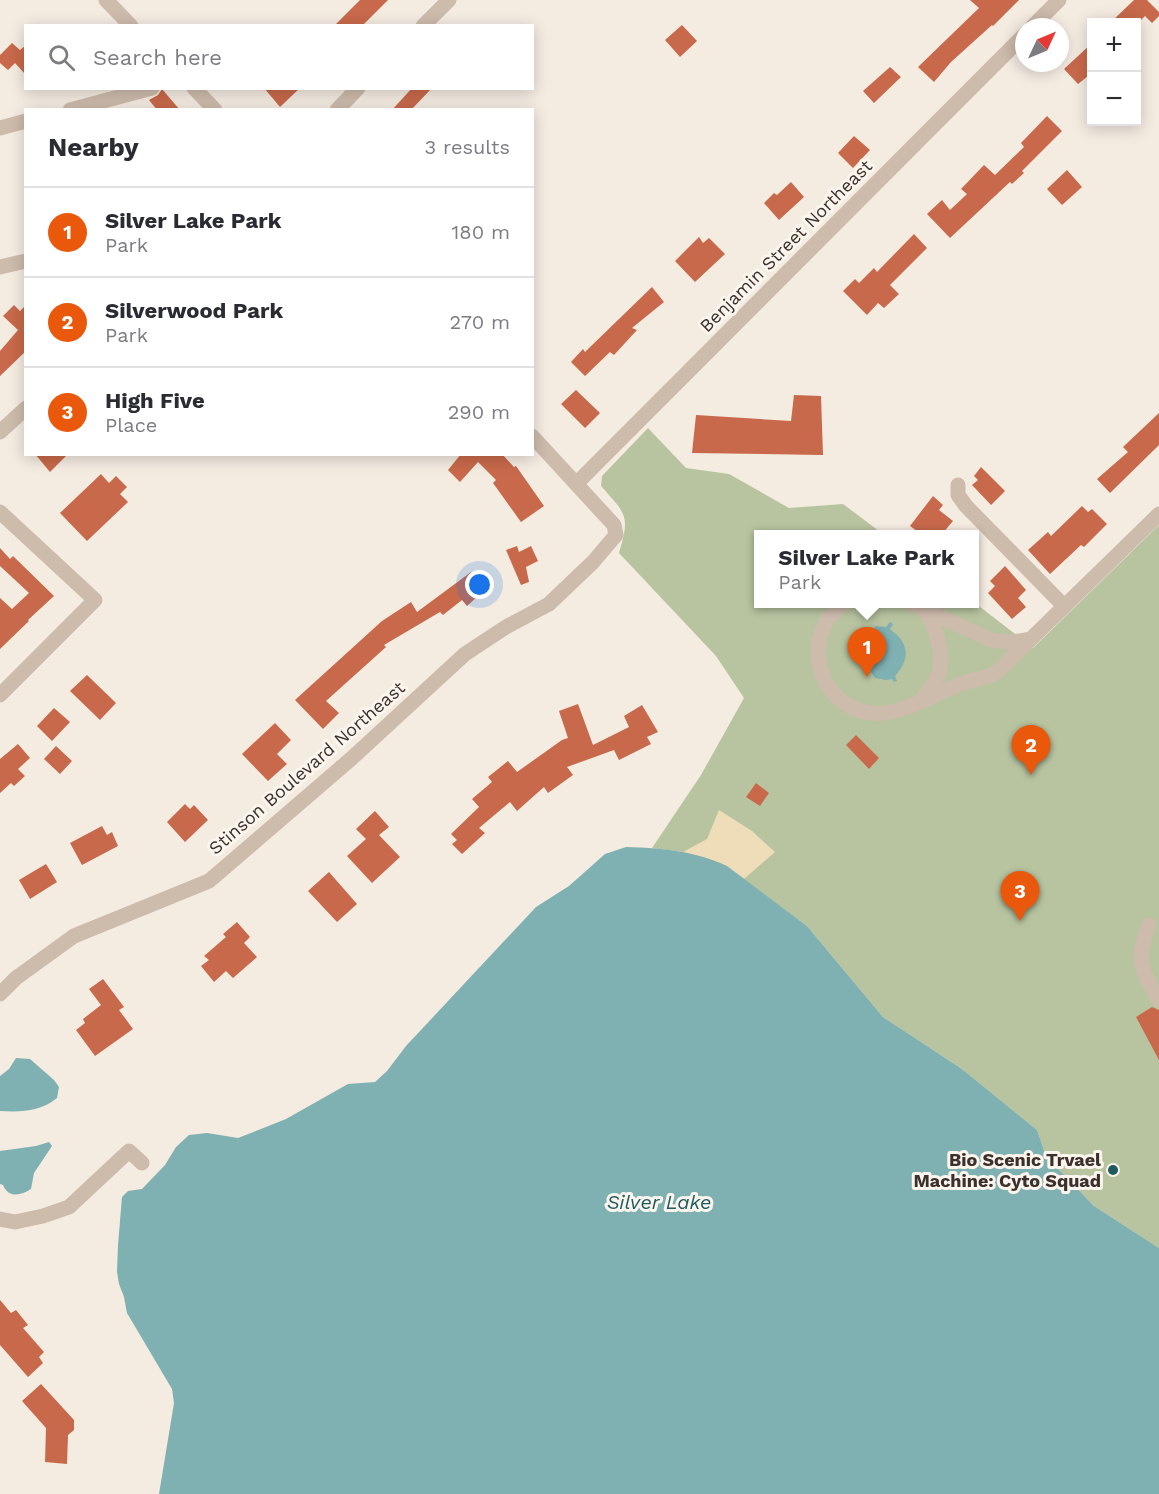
<!DOCTYPE html>
<meta charset="utf-8">
<style>
body{margin:0;font-family:"Work Sans",sans-serif;background:#f7f7f7;color:#2b2b33}
.controls{position:absolute;right:18px;top:18px;display:grid;overflow:hidden;border-radius:0px;box-shadow:0 3px 15px #0003}
.controls button{width:54px;height:54px;display:grid;place-items:center;padding:0;border:0;border-bottom:2px solid #e1e1e2;background:#fff;color:#2b2b33;font:30px sans-serif}
.compass{position:absolute;left:1015px;top:18px;width:54px;height:54px;border-radius:50%;background:#fff;box-shadow:0 3px 15px #0003;rotate:46deg}
.you{position:absolute;left:480px;top:585px;width:21px;height:21px;margin:-15px;border:4px solid #fff;border-radius:50%;background:#1a73e8;box-shadow:0 0 0 9px #1a73e833}
.badge{display:grid;place-items:center;width:39px;height:39px;border-radius:50%;background:#ea580c;color:#fff;font-size:20px;font-weight:700}
.pin{position:absolute;translate:-50% -50px;filter:drop-shadow(0 2px 3px #0008)}
.pin::after{content:'';position:absolute;top:32px;width:21px;height:18px;background:inherit;clip-path:polygon(0 0,100% 0,50% 100%)}
.popup{position:absolute;left:754px;top:530px;width:225px;height:78px;box-sizing:border-box;display:grid;place-content:center;border-radius:0px;background:#fff;filter:drop-shadow(0 2px 4px #0005);font-size:20px;white-space:nowrap;color:#7c7c81}
.popup b{font-size:22px;color:#2b2b33}
.popup::after{content:'';position:absolute;left:50%;top:100%;margin-left:-12px;border:12px solid transparent;border-top-color:#fff}
.list{margin:0;padding:0;list-style:none}
h2{display:flex;justify-content:space-between;align-items:center;height:78px;margin:0;padding:0 24px;font-size:26px}
h2 small{font-size:20px;font-weight:400;color:#7c7c81}
.list li{display:grid;grid-template-columns:39px 1fr auto;gap:18px;align-items:center;box-sizing:border-box;height:90px;padding:0 24px;border-top:2px solid #e1e1e2}
.list b{display:block;font-size:22px;white-space:nowrap}
.list p{margin:0;font-size:20px;white-space:nowrap;color:#7c7c81}
.list em{font-size:20px;font-style:normal;color:#7c7c81}
.icon{flex:none;width:33px;height:33px;fill:none;stroke:currentColor;stroke-width:2;stroke-linecap:round;stroke-linejoin:round}
.map{position:relative;flex:none;width:1159px;height:1494px;overflow:hidden}
.search{position:absolute;background:#fff;box-shadow:0 3px 15px #0003;left:24px;top:24px;width:510px;height:66px;display:flex;align-items:center;gap:15px;box-sizing:border-box;padding:0 21px;border-radius:0px;color:#7c7c81;font-size:22px}
.panel{position:absolute;background:#fff;box-shadow:0 3px 15px #0003;left:24px;top:108px;width:510px;height:348px;border-radius:0px}
.map>svg:first-child{display:block}
.green{fill:#b8c4a0}
.sand{fill:#efdcb8}
.water{fill:#7fb0b2}
.building{fill:#c8694b}
.lines{fill:none;stroke-linecap:round;stroke-linejoin:round}
.minor{stroke:#cdbbac;stroke-width:15}
.poi-dot{fill:#1f5a5e;stroke:#fbf5ee;stroke-width:2}
.labels{text-anchor:middle;stroke-width:6;stroke-linejoin:round;paint-order:stroke}
.street-label{font-size:18px;fill:#3b302b;stroke:#fbf5ee}
.poi-label{font-size:18px;font-weight:bold;fill:#3b302b;stroke:#fbf5ee;text-anchor:end}
.water-label{font-size:20px;font-style:italic;fill:#1f5a5e;stroke:#fbf5ee}
</style>
<div class="map">
<svg width="1159" height="1494" viewBox="0 0 1159 1494">
<rect width="100%" height="100%" fill="#f4ebe1"/>
<!-- green -->
<path class="green" d="M648,428L686,468L729,474L789,508L843,504L883,534H759V604L975,603L1033,648L1159,525V1248L1094,1206L1046,1156L1037,1130L962,1069L883,1017L807,926L726,866L683,852L652,848L701,775L744,698L716,656L619,553C630,516 627,515 601,486L602,476Z"/>
<!-- sand -->
<path class="sand" d="M719,810L752,831L775,852L744,879C723,863 708,858 683,852L707,839Z"/>
<!-- water -->
<path class="water" d="M890,622L893,624L890,629C909,643 911,658 895,676L897,681L894,682L892,679L886,680L875,678L866,664L861,666L858,663L864,658L865,643L861,641L862,635L867,636L876,626L886,627Z
M626,847C661,848 695,851 727,866L807,926L883,1017L962,1069L1037,1130L1046,1156L1094,1206L1159,1248V1494H159L174,1403L172,1389L127,1313L124,1297L119,1284L117,1272L118,1245L122,1197L128,1191L142,1189L165,1165L176,1147L189,1135L207,1133L238,1138L286,1119L348,1084L375,1082L387,1071L406,1046L536,907L569,886L605,854Z
M16,1058L30,1059L54,1080L59,1087L57,1098C40,1112 21,1112 0,1111V1076L9,1069Z
M49,1142L52,1146L34,1173L31,1189C21,1195 9,1199 3,1185L0,1184V1151L36,1146Z"/>
<!-- building -->
<path class="building" d="M360,0H388L362,26H334Z
M970,0H1019L993,26L992,25L951,62L934,82L918,67L979,8Z
M1134,0H1147L1159,12V16L1152,23L1145,16L1139,22H1111Z
M682,25L697,41L680,57L665,40Z
M12,43L20,50L26,45L25,74L15,63L8,70L0,63V55Z
M1092,43V73L1078,84L1064,69Z
M890,67L901,77L874,103L863,91Z
M264,88H300L280,107Z
M412,88H432L411,110H392Z
M162,89L180,110H157L149,100L158,95Z
M1047,116L1062,131L1022,171L1024,173L1012,184L1010,182L950,238L927,214L942,200L950,210L967,194L961,189L984,165L995,175L1024,147L1021,143Z
M854,136L870,150L853,168L838,153Z
M1067,170L1082,187L1062,205L1047,189Z
M791,182L804,197L779,220L764,203L774,193L777,195Z
M914,234L927,248L890,285L899,294L884,308L878,303L867,315L843,291L855,279L859,283L874,268L877,272Z
M699,237L703,243L709,238L725,254L695,282L675,261Z
M652,287L664,302L632,328L637,330L614,355L610,352L585,376L571,362L583,349L585,352Z
M14,305L20,311L26,305V351L0,376V351L18,330L3,316Z
M576,390L600,413L585,428L561,404Z
M794,395L821,396L823,455L692,453L696,415L791,421Z
M1159,413V445L1110,493L1097,479L1128,452L1123,447Z
M35,454H68L50,472Z
M461,454H502L514,467L516,466L544,506L521,522L493,483L496,480L478,462L460,482L448,470Z
M981,467L1005,491L991,505L972,485L978,480L974,476Z
M101,474L109,483L116,476L127,487L120,494L128,502L87,541L60,513Z
M933,496L943,505L939,510L953,521L942,534H921L910,526Z
M1082,506L1088,512L1092,509L1107,524L1084,547L1081,545L1050,574L1028,550L1048,532L1051,536Z
M517,546L519,552L531,546L538,561L526,567L529,582L521,585L506,550Z
M0,548L10,559L13,556L54,596L28,620L29,621L0,649V598L12,609L29,593L0,566Z
M1005,566L1026,590L1018,598L1026,607L1012,619L988,593L995,586L990,581Z
M471,572L483,589L475,595L477,597L467,606L462,600L443,615L440,612L384,645L386,647L326,701L339,713L323,729L295,700L382,621L411,602L417,612Z
M87,675L116,703L100,720L70,691Z
M578,704L593,745L629,727L624,716L642,705L658,732L647,737L651,744L619,760L614,750L567,767L573,775L548,793L544,787L517,811L510,802L479,828L485,833L462,854L452,844L457,840L451,834L479,807L472,799L492,782L488,777L508,761L517,772L562,740L568,738L559,711Z
M54,708L70,722L52,741L37,726Z
M275,723L291,740L277,754L287,764L268,781L242,754Z
M856,735L879,758L869,769L846,745Z
M18,744L30,758L18,769L25,776L14,786L11,783L0,793V759Z
M56,746L72,761L60,774L44,759Z
M756,783L769,793L760,806L746,797Z
M185,804L190,809L194,805L208,820L185,842L167,822Z
M375,811L389,827L379,835L400,857L372,883L347,856L366,839L356,829Z
M102,826L107,835L112,832L118,846L82,865L70,843Z
M46,864L57,882L30,899L19,880Z
M329,872L357,904L337,922L308,891Z
M237,922L250,937L244,943L257,957L233,978L226,971L214,982L201,966L209,960L204,956L226,937L223,934Z
M103,979L124,1007L119,1010L133,1029L95,1056L76,1030L85,1023L83,1019L101,1005L89,989Z
M1152,1007L1159,1010V1060L1136,1017Z
M0,1300L11,1313L16,1310L28,1325L23,1328L44,1352L39,1357L43,1363L28,1377L0,1345Z
M41,1384L74,1420V1430L68,1435L67,1464L45,1462L46,1428L22,1401Z"/>
<g class="lines">
<!-- minor -->
<path class="minor" d="M106,0L131,26
M423,26L449,0
M1032,27L1059,0
M194,88L215,110
M70,110L152,88
M337,110L358,88
M0,128L26,121
M0,267L26,261
M0,432L26,408
M576,484L1024,35
M958,485V495L966,506L1064,606
M0,512L95,600L0,695
M844,604C798,633 817,707 871,713C901,716 931,695 958,685C971,680 984,679 997,672L1159,514
M912,604L991,640C1005,643 1016,642 1030,639
M921,701C927,692 935,684 939,673C945,653 935,626 925,609
M1149,925C1135,959 1141,970 1159,1000
M0,994L16,978L74,936L209,881L352,758L465,654L506,627L549,604L593,562L616,535L614,525L532,436
M0,1219L15,1222L43,1216L69,1207L129,1151L142,1163"/>
</g>
<!-- markers -->
<circle class="poi-dot" cx="1113" cy="1170" r="6"/>
<g class="labels">
<!-- street labels -->
<g class="street-label">
<text transform="translate(786 246) rotate(-45)" y="6">Benjamin Street Northeast</text>
<text transform="translate(307 768) rotate(-41)" y="6">Stinson Boulevard Northeast</text>
</g>
<!-- poi labels -->
<g class="poi-label">
<text x="1101" y="1166">Bio Scenic Trvael<tspan x="1101" dy="21">Machine: Cyto Squad</tspan></text>
</g>
<!-- water labels -->
<g class="water-label">
<text x="659" y="1209">Silver Lake</text>
</g>
</g>
</svg>
<div class="controls">
<button>+</button>
<button>−</button>
</div>
<svg class="compass" viewBox="-18 -18 36 36"><path d="M0-13l5 13h-10z" fill="#e53935"/><path d="M0 13l5-13h-10z" fill="#7c7c81"/></svg>
<div class="you"></div>
<div class="pin badge" style="left:867px;top:677px">1</div>
<div class="popup"><b>Silver Lake Park</b>Park</div>
<div class="pin badge" style="left:1031px;top:775px">2</div>
<div class="pin badge" style="left:1020px;top:921px">3</div>
<div class="search"><svg class="icon" aria-label="search" viewBox="0 0 24 24"><circle cx="10" cy="10" r="6"/><path d="M15 15l6 6"/></svg>Search here</div>
<section class="panel">
<h2>Nearby<small>3 results</small></h2>
<ul class="list">
<li><span class="badge">1</span><div><b>Silver Lake Park</b><p>Park</p></div><em>180 m</em></li>
<li><span class="badge">2</span><div><b>Silverwood Park</b><p>Park</p></div><em>270 m</em></li>
<li><span class="badge">3</span><div><b>High Five</b><p>Place</p></div><em>290 m</em></li>
</ul>
</section>
</div>
